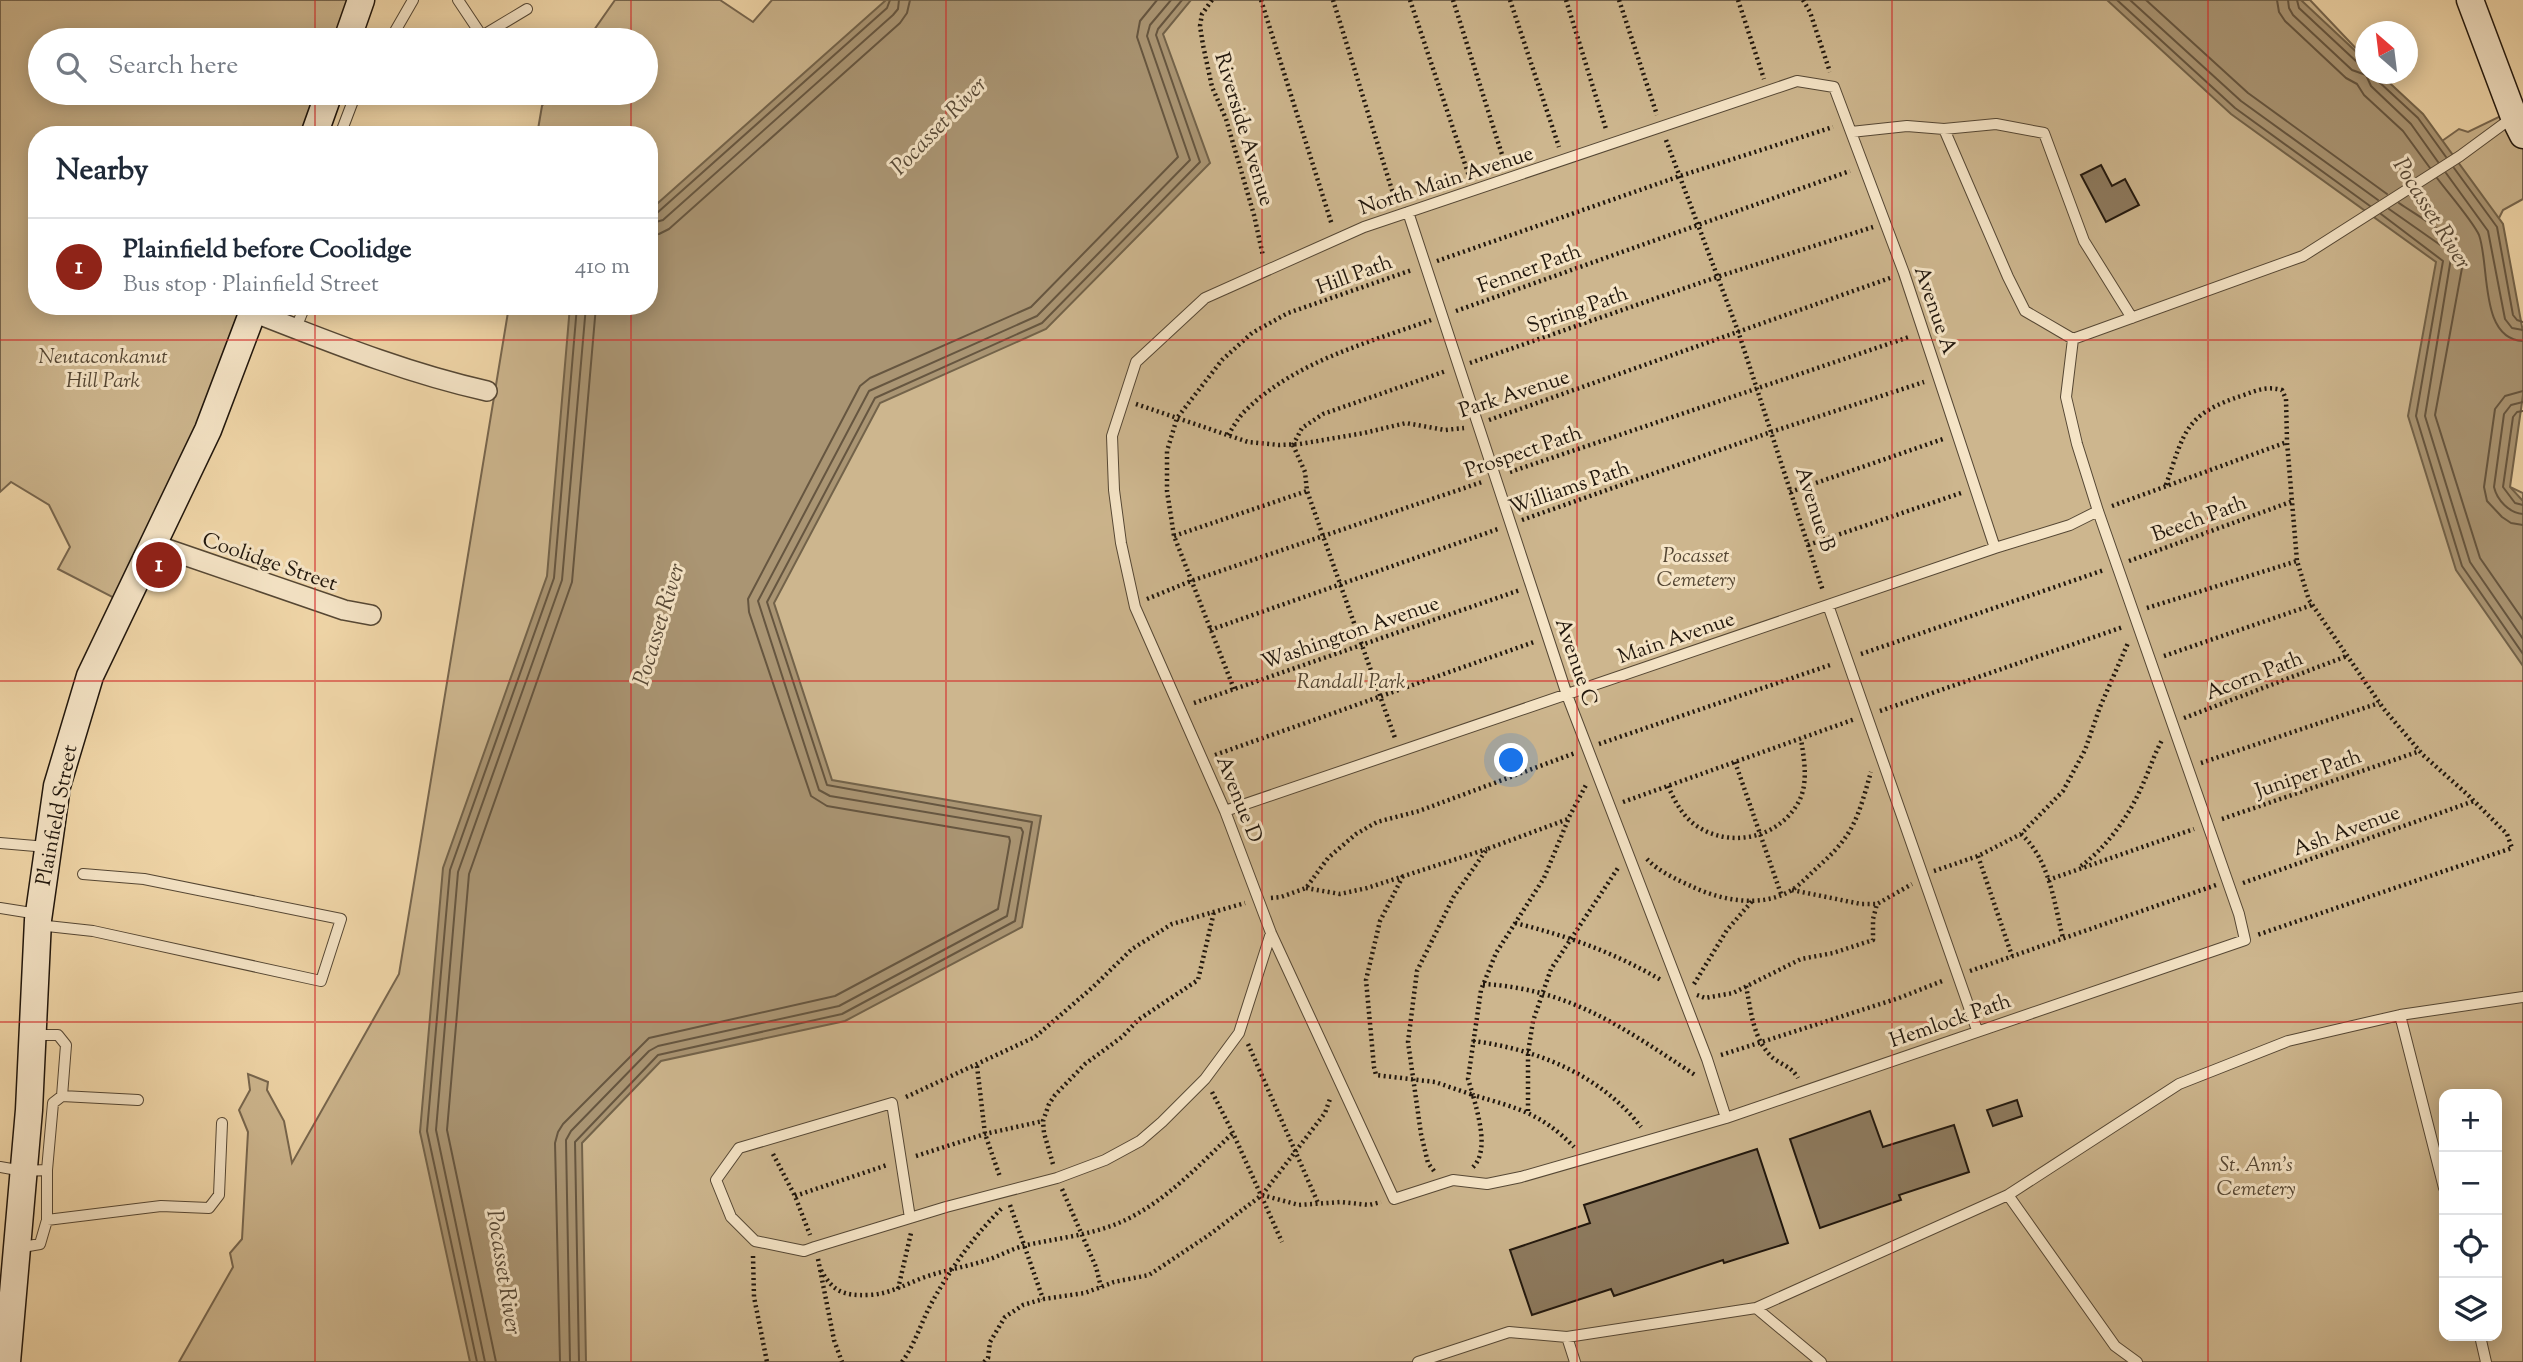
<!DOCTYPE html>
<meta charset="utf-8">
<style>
body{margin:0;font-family:"Sorts Mill Goudy",serif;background:#f6f6f7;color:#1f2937}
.controls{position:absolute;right:21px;bottom:21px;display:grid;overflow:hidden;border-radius:14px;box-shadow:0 4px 18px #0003}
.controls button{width:63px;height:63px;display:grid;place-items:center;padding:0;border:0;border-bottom:2px solid #e0e1e3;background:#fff;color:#1f2937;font:35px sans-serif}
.compass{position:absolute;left:2355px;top:21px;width:63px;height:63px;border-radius:50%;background:#fff;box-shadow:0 4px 18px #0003;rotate:332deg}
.you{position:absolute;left:1512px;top:761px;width:24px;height:24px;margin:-18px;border:5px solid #fff;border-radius:50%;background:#1a73e8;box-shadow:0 0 0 10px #1a73e833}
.badge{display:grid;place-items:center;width:46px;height:46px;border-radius:50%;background:#8f2418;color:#fff;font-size:23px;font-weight:700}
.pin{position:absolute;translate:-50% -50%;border:4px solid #fff;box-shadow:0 2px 7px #0006}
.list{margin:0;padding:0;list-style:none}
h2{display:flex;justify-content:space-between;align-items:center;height:91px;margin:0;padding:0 28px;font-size:30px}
h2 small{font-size:23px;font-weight:400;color:#747a83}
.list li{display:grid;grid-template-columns:46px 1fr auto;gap:21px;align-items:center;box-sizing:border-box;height:98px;padding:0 28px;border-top:2px solid #e0e1e3}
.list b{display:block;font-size:26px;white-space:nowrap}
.list p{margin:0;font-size:23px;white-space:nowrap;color:#747a83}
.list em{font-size:23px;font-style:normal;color:#747a83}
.icon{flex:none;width:38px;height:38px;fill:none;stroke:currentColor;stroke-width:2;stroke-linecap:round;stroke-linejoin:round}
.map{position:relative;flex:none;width:2523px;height:1362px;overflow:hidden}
.search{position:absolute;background:#fff;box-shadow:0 4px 18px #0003;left:28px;top:28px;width:630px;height:77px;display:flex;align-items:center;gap:18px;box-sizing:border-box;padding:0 24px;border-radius:38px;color:#747a83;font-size:26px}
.panel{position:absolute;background:#fff;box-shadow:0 4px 18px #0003;left:28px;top:126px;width:630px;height:189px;border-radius:28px}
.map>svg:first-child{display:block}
.green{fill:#cdb68e;stroke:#77664e;stroke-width:2;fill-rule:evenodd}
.water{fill:#aa9573;stroke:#73634a;stroke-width:2}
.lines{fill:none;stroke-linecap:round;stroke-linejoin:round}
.shore{stroke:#665640;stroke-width:2}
.building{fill:#8d7a5e;stroke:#21170d;stroke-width:2}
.service-casing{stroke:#554734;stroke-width:12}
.minor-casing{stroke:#554734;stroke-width:22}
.secondary-casing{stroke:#21170d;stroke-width:29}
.path{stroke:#21170d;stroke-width:4.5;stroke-dasharray:2 3.5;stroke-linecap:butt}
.service{stroke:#f5e4c6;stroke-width:10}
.minor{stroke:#f5e4c6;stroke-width:19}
.secondary{stroke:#f5e4c6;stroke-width:26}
.grid{fill:none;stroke:#d62828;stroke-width:2;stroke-opacity:0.55}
.labels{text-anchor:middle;stroke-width:6;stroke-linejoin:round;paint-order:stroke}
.street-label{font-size:21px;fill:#21170d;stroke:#f5e4c6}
.park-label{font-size:21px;font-style:italic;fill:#554734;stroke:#f5e4c6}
.water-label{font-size:23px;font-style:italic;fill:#584936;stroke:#f5e4c6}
</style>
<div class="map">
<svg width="2523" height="1362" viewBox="0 0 2523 1362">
<rect width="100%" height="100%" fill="#f0d6a8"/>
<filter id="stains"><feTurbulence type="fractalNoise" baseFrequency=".00286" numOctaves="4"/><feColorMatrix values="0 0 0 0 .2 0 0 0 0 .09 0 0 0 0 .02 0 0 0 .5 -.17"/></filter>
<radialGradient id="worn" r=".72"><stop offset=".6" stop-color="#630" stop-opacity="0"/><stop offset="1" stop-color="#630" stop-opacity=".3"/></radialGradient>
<!-- green -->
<path class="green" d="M0,0H360L348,40H40V93H329L315,135H37V306H254L120,601L58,569L70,547L49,505L11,482L0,492Z
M615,0H720L753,22L772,0H2310L2365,58L2366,74H2380L2442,141L2459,129L2468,132L2511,111L2523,132V199L2503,210L2497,222L2510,487L2523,493V1362H179L233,1267L230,1253L242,1239L248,1132L239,1110L250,1090L248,1074L268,1082L267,1090L284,1121L292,1163L399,974L509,306H649V135H537L542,106L551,93H646V40H587ZM2444,1094H2497V1336H2444Z"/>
<!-- water -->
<path class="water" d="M886,0H1191L1163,34L1210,163L1046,329L880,403L774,603L832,780L1041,816L1022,927L845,1021L661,1061L582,1143L586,1362H470L420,1132L443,868L547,576L570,306H649V211Z
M2107,0H2301L2365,60L2366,74H2380L2423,114L2503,224L2523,332V395L2510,487L2523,501V666L2456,570L2408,416L2436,262L2231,114Z"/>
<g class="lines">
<!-- shore -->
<path class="shore" d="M2117,0L2235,108L2370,206
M2130,0L2241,101L2378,200
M2146,0L2248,93L2387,194
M2277,0L2279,12L2285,21L2346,78L2357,84L2364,95L2403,131L2430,168
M2288,0L2289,8L2293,15L2352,70L2366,75L2371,86L2411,124L2438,162
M2297,0L2299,8L2358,63L2366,65
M2376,74L2378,81L2418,118L2446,157
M2454,168L2497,227L2513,315L2517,320L2523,322
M2446,173L2488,231L2505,319L2512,328L2523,330
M2437,178C2448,193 2472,220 2479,235C2490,265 2479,339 2523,341
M2399,203C2420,218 2464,239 2462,268L2435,415L2480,558L2523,620
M2389,209L2446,249L2451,258L2425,416L2470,562L2523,639
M2381,214L2443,261L2416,416L2462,566L2523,654
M649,215L657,213L887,8L890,0
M649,224L663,220L893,15L898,9L899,0
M649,235L659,234L669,229L900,23L907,13L910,0
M2523,391L2505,396L2495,409L2484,487L2487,501L2502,517L2511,523L2523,525
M2523,402L2511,405L2504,414L2494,487C2497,500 2509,513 2523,514
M2523,411L2517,412L2513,417L2503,487L2515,503L2523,505
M477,1362L427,1131L450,870L554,578L577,306
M485,1362L436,1130L458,872L562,580L586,306
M496,1362L447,1130L469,874L572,582L596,306
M560,1362L555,1143L558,1132L563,1124L649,1038L835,996L998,909L1010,841L1009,837L827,806L811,796L749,612L748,599L860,386L870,378L1031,307L1178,157L1137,37L1140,21L1157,0
M570,1362L566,1140L571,1131L649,1051L658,1046L839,1006L1007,916L1023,832L1021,828L830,796L819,790L758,601L869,391L1037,316L1190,160L1147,36L1150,25L1171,0
M579,1362L575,1142L658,1055L842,1014L1015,921L1032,822L827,785L767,602L875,398L1042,323L1200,162L1156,35L1158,29L1182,0"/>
</g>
<!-- building -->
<path class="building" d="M2101,165L2112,186L2125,179L2139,205L2106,222L2081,175Z
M2017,1100L2022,1116L1993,1126L1987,1110Z
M1870,1111L1883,1147L1954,1125L1969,1172L1899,1195L1901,1200L1820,1228L1790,1139Z
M1757,1149L1788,1243L1724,1263L1723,1260L1614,1296L1611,1289L1532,1315L1510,1250L1590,1223L1584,1205Z"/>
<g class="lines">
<defs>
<path id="service" d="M458,0L482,36L527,9
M390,40L413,0
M1944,129L2008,277L2025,311L2073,339
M1851,132L1907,126L1944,129L1996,124L2044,133L2084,241L2132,318
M340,135L356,93
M1408,212L1567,695L1707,1059L1726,1118
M295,330L305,306
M1995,548L1904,273L1834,87L1797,81L1364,227L1205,298L1136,362L1112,436L1114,490L1121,543L1135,607L1225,811L1271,933L1394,1199L1453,1180L1487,1184L1521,1177L1726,1118L2245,940L2239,914L2098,511L2077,444L2066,397L2073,339L2303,256L2460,156L2513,117
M1828,605L1977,1030
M1225,811L1995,548L2070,525L2098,511
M0,843L47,847
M0,908L38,914
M38,925L93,931L321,981L341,919L144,879L83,874
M2400,1015L2444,1188
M35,1035H58L66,1045L62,1096
M0,1167L23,1171L47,1170V1220L161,1206L209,1208L219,1195L222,1123
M47,1170L53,1103L62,1096L138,1100
M2008,1195L2115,1346L2137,1362
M910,1218L892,1103L739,1148L716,1180L731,1217L755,1241L804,1251L815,1247L946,1207L1057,1178L1105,1160L1140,1141L1162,1122L1205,1079L1239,1033L1271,933
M17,1248L40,1244L47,1220
M1756,1308L1821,1362
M2480,1336L2486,1362
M1567,1337L1575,1362
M1418,1362L1509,1332L1567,1337L1756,1308L2008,1195L2179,1084L2288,1041L2400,1015L2523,997"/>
<path id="minor" d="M253,312C330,342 406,373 487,391
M155,545L344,610L371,615"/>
<path id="secondary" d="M2470,0L2514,117L2523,135
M347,40L361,0
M314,135L329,93
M7,1362L29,1110L38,920L57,786L90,676L208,430L255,306"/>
</defs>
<!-- service casing -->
<use href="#service" class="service-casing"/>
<!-- minor casing -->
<use href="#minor" class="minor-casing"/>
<!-- secondary casing -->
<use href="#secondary" class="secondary-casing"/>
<!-- path -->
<path class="path" d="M1212,0L1202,14L1200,26L1203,45L1212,87L1226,119L1254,215L1263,256
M1261,0L1332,225
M1333,0L1396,203
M1410,0L1469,176
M1453,0L1505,164
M1510,0L1559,147
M1566,0L1606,129
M1619,0L1657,115
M1738,0L1764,79
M1803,0L1810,12L1830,72
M1666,140L1738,331L1823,591
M1437,261L1680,176L1833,127
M1456,311L1850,171
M1470,363L1717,277L1873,227
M1136,404L1248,442L1279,445L1300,444L1364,433L1406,423L1445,430L1464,428
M1489,420L1890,278
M1228,435C1234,426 1239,416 1247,409C1297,361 1367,343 1431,320
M1293,445L1302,428L1323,414L1446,371
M1293,445L1305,472L1307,491L1395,738
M1510,472L1909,337
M2166,485C2185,430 2185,414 2244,395C2257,390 2268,386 2282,390L2286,399L2287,442L2297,561L2309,600L2383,708L2423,755L2468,795L2507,834L2512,848L2257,935
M1790,492L1943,439
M2112,506L2287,442
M1522,520L1771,432L1924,382
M1174,536L1307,491
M1808,545L1961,493
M2129,561L2293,501
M1147,599L1191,581L1482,482
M2147,608L2297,561
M1210,630L1498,529
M1861,654L2104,570
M2164,656L2312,605
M1234,689L1174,536L1167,491V451L1177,418L1222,360L1252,333L1288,313L1412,270
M1194,703L1520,590
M1880,711L2123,627
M2184,718L2347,656
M1599,744L1833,664
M1215,755L1534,642
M1735,762L1781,894
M2201,763L2379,703
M1668,786C1675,802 1684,819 1700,828C1733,848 1779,837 1798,803C1809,784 1804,759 1801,739
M1623,802L1855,719
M2222,819L2420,751
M1568,820L1544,878L1496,953L1481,990L1468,1079L1473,1095C1517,1108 1541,1113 1574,1147
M2021,834C2050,860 2054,903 2063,938
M1978,856L2012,956
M1647,859C1659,872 1678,880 1693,887C1723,901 1762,908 1792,890C1802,883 1811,873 1820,865C1831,855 1841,845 1849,832C1860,814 1865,792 1871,772
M2081,866C2107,847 2129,816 2142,786C2149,771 2154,755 2162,740
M1934,871L1978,856L2021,834L2063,791L2085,750L2100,707L2128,643
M1403,876L1380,921L1366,980L1374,1067L1376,1075L1435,1082L1473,1095C1478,1115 1490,1152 1472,1168
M2048,880L2194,829
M2243,883L2474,801
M1306,888L1340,894L1367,888L1487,849
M1792,890L1861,904H1877
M1271,898L1281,897L1306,888L1328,858L1356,834L1377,822L1419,811L1575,753
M1515,923C1568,936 1613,952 1661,980
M1970,971L2216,885
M1483,984C1571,989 1625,1029 1695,1075
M1694,984L1727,930L1753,900
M1746,986C1751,1011 1753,1040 1773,1058C1782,1065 1792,1067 1798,1078
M1697,995L1705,998L1733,993L1801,959L1833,953L1873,940V919L1877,904L1912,884
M1473,1041C1536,1049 1601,1075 1641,1127
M1248,1044L1318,1203
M1721,1055L1899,998L1945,980
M977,1066L985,1134L1000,1177
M1212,1092L1233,1133L1282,1242
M906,1097L1035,1037L1093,987L1132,949L1172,924L1245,903
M1528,1111V1053L1533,1021L1551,969L1618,868
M773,1154L795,1196L810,1235
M916,1156L985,1134L1043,1121
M1053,1164L1044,1133L1043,1121L1049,1104L1055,1095L1085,1064L1122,1037L1138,1020L1198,980L1214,912
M1434,1171L1428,1163L1421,1134L1408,1042L1417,971L1454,896L1487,849L1568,819L1586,785
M1062,1189L1096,1267L1101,1287
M1262,1195L1325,1113L1330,1099
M795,1196L887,1165
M1010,1205L1043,1299
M753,1256L754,1297L767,1362
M818,1259L834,1340L842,1362
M821,1270C833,1292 844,1296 869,1295C890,1294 906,1284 925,1277C945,1270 966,1267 987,1260C1000,1256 1013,1248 1027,1245C1063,1237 1102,1234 1135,1215C1173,1194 1202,1162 1233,1133
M898,1289L911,1233
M902,1362C915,1344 921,1323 931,1304C950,1269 974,1236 1002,1208
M984,1362L988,1358L990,1342L1005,1317L1023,1305L1043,1299L1085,1293L1114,1282L1149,1275L1209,1235L1262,1195L1299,1205L1341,1202L1369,1205L1381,1202"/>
<!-- service -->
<use href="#service" class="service"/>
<!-- minor -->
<use href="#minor" class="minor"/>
<!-- secondary -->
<use href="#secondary" class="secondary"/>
</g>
<!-- grid -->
<path class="grid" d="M315,0V40M631,0V40M946,0V1362M1262,0V1362M1577,0V1362M1892,0V1362M2208,0V1362M315,93V135M631,93V135M315,306V1362M631,306V1362M0,340H2523M0,681H2523M0,1022H2523"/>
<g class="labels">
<!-- street labels -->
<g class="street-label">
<text transform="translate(1245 129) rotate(73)" y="7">Riverside Avenue</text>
<text transform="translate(1446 180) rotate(-18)" y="7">North Main Avenue</text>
<text transform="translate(1529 268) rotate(-20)" y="7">Fenner Path</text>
<text transform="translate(1354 274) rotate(-20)" y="7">Hill Path</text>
<text transform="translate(1577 309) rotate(-19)" y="7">Spring Path</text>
<text transform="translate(1936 310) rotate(71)" y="7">Avenue A</text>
<text transform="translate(1514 393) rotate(-18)" y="7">Park Avenue</text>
<text transform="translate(1523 451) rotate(-19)" y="7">Prospect Path</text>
<text transform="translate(1569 487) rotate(-19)" y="7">Williams Path</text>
<text transform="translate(1816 509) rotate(72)" y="7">Avenue B</text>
<text transform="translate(2199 518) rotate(-20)" y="7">Beech Path</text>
<text transform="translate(270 561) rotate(19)" y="7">Coolidge Street</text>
<text transform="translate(1350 632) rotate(-19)" y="7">Washington Avenue</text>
<text transform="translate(1676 637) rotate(-19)" y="7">Main Avenue</text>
<text transform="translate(1577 662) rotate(71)" y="7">Avenue C</text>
<text transform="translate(2254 675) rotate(-21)" y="7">Acorn Path</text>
<text transform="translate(2308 773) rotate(-19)" y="7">Juniper Path</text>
<text transform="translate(1240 799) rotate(68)" y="7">Avenue D</text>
<text transform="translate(56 815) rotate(-79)" y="7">Plainfield Street</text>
<text transform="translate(2346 830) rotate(-20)" y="7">Ash Avenue</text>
<text transform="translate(1950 1020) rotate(-19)" y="7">Hemlock Path</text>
</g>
<!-- park labels -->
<g class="park-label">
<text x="103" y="363">Neutaconkanut<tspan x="103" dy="24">Hill Park</tspan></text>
<text x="1696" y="562">Pocasset<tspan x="1696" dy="24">Cemetery</tspan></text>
<text x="1351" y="688">Randall Park</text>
<text x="2256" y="1171">St. Ann's<tspan x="2256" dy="24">Cemetery</tspan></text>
</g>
<!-- water labels -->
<g class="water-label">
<text transform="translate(938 125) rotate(-46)" y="8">Pocasset River</text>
<text transform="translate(2433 213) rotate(58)" y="8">Pocasset River</text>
<text transform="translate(658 624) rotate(-73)" y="8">Pocasset River</text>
<text transform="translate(505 1272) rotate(81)" y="8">Pocasset River</text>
</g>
</g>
<rect width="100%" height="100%" filter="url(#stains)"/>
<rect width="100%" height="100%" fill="url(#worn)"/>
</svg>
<div class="controls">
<button>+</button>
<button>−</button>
<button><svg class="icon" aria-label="locate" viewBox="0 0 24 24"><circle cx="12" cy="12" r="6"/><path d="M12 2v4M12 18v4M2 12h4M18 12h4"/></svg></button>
<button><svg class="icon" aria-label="layers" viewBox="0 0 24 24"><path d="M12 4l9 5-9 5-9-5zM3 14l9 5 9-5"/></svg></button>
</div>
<svg class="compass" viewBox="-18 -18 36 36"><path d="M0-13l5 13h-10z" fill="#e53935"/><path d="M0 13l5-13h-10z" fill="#747a83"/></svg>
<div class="you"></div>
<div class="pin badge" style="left:159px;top:565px">1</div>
<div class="search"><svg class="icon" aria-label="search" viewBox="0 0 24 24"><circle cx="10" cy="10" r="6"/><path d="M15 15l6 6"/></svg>Search here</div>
<section class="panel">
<h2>Nearby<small></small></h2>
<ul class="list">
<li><span class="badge">1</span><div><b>Plainfield before Coolidge</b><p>Bus stop · Plainfield Street</p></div><em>410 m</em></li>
</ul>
</section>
</div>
